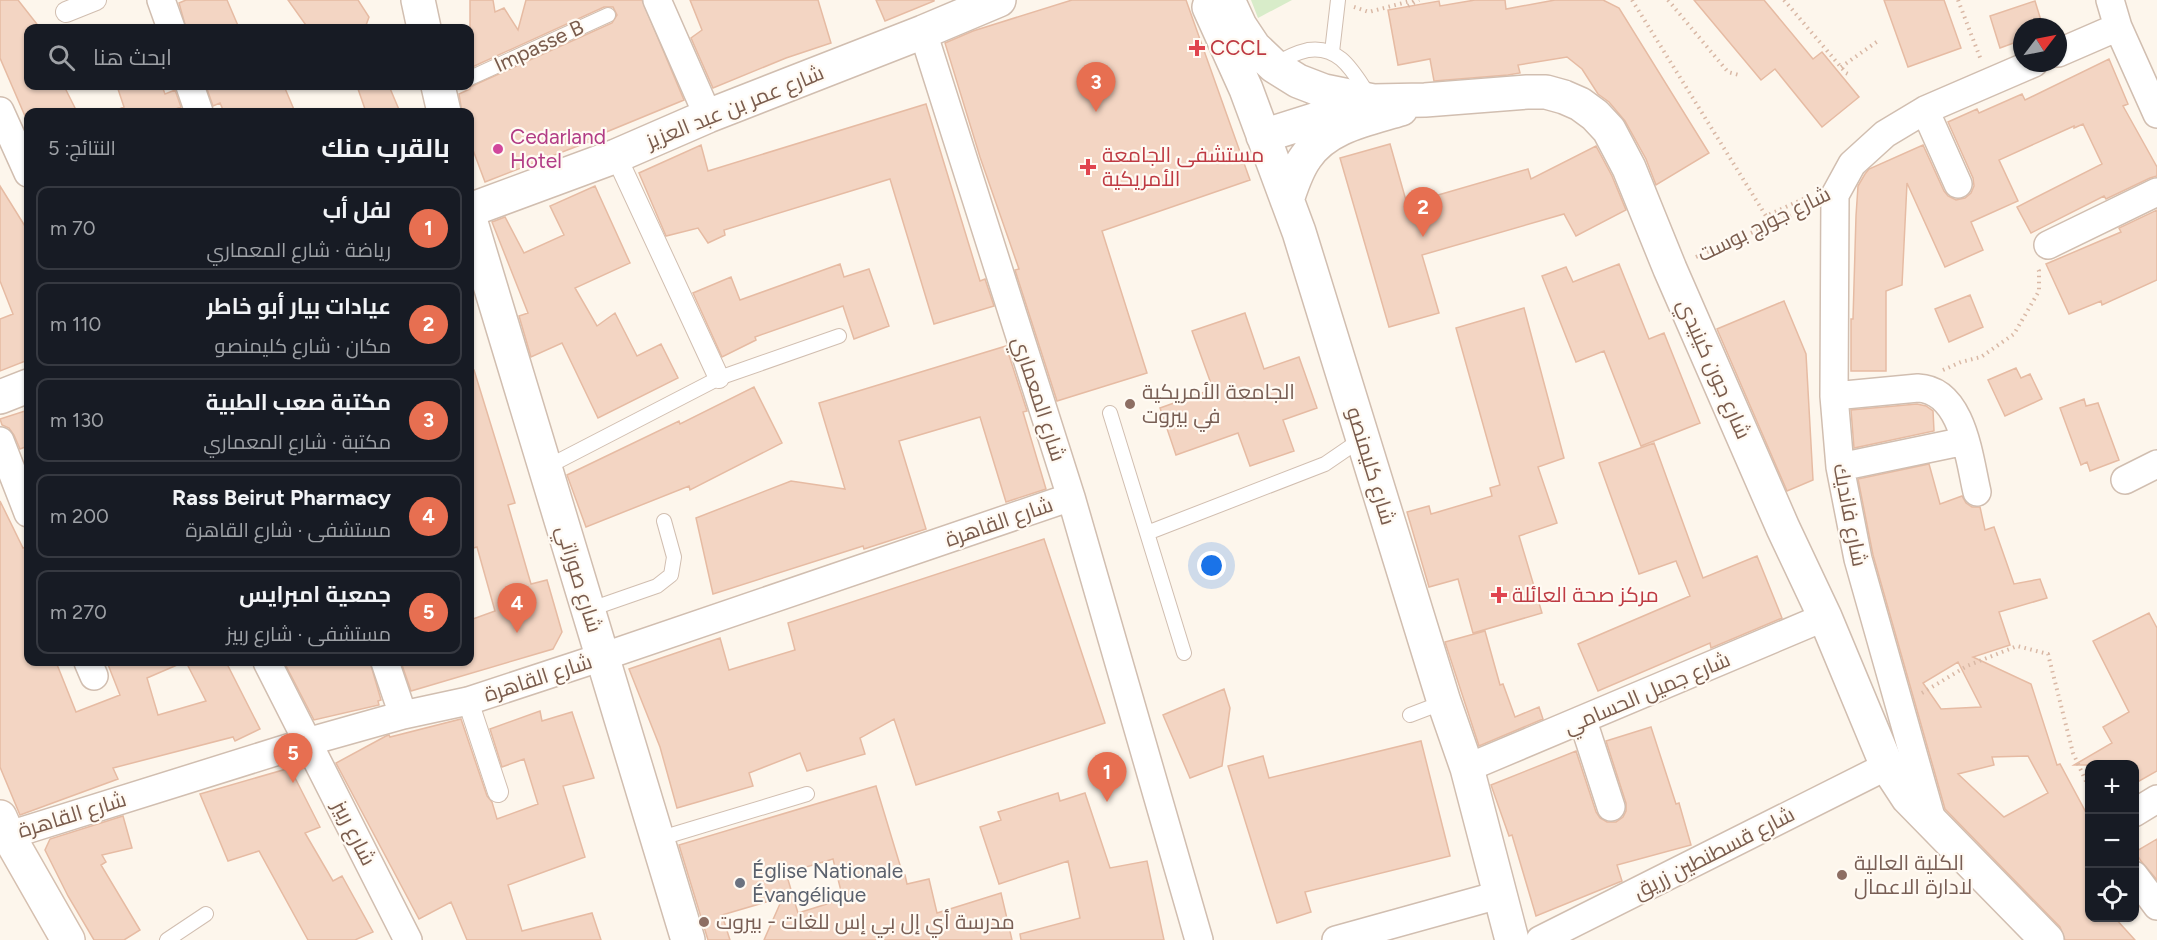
<!DOCTYPE html>
<html lang="ar">
<meta charset="utf-8">
<style>
body{margin:0;font-family:Figtree,Cairo,sans-serif;background:#20242c;color:#f1f3f6;direction:rtl}
.controls{position:absolute;right:18px;bottom:18px;display:grid;overflow:hidden;border-radius:12px;box-shadow:0 2px 4px #0004}
.controls button{width:54px;height:54px;display:grid;place-items:center;padding:0;border:0;border-bottom:2px solid #363941;background:#171b24;color:#f1f3f6;font:30px sans-serif}
.compass{position:absolute;left:2013px;top:18px;width:54px;height:54px;border-radius:50%;background:#171b24;box-shadow:0 2px 4px #0004;rotate:58deg}
.you{position:absolute;left:1212px;top:566px;width:21px;height:21px;margin:-15px;border:4px solid #fff;border-radius:50%;background:#1a73e8;box-shadow:0 0 0 9px #1a73e833}
.badge{display:grid;place-items:center;width:39px;height:39px;border-radius:50%;background:#e76f51;color:#fff;font-size:20px;font-weight:700}
.pin{position:absolute;translate:-50% -50px;filter:drop-shadow(0 2px 3px #0008)}
.pin::after{content:'';position:absolute;top:32px;width:21px;height:18px;background:inherit;clip-path:polygon(0 0,100% 0,50% 100%)}
.list{margin:0;padding:0;list-style:none}
h2{display:flex;justify-content:space-between;align-items:center;height:78px;margin:0;padding:0 24px;font-size:26px}
h2 small{font-size:20px;font-weight:400;color:#9ea1a6}
.list li{display:grid;grid-template-columns:39px 1fr auto;gap:18px;align-items:center;box-sizing:border-box;height:84px;margin:0 12px 12px;padding:0 12px;border:2px solid #363941;border-radius:12px}
.list b{display:block;font-size:22px;white-space:nowrap}
.list p{margin:0;font-size:20px;white-space:nowrap;color:#9ea1a6}
.list em{font-size:20px;font-style:normal;color:#9ea1a6}
.icon{flex:none;width:33px;height:33px;fill:none;stroke:currentColor;stroke-width:2;stroke-linecap:round;stroke-linejoin:round}
.map{position:relative;flex:none;width:2157px;height:940px;overflow:hidden;direction:ltr}
.search{position:absolute;background:#171b24;box-shadow:0 2px 4px #0004;left:24px;top:24px;width:450px;height:66px;display:flex;align-items:center;gap:15px;box-sizing:border-box;padding:0 21px;border-radius:12px;color:#9ea1a6;font-size:22px}
.panel{position:absolute;background:#171b24;box-shadow:0 2px 4px #0004;left:24px;top:108px;width:450px;height:558px;border-radius:12px;direction:rtl}
.map>svg:first-child{display:block}
.green{fill:#d8ecc9}
.building{fill:#f3d5c3;stroke:#e6bba3;stroke-width:1.5;fill-rule:evenodd}
.lines{fill:none;stroke-linecap:round;stroke-linejoin:round}
.service-casing{stroke:#d1beb0;stroke-width:16}
.pedestrian-casing{stroke:#d1beb0;stroke-width:22}
.minor-casing{stroke:#d1beb0;stroke-width:30}
.tertiary-casing{stroke:#d1beb0;stroke-width:36}
.secondary-casing{stroke:#d6c0b0;stroke-width:36}
.path{stroke:#d9b8a5;stroke-width:4;stroke-dasharray:1.5 4.5;stroke-linecap:butt}
.service{stroke:#fff;stroke-width:14}
.pedestrian{stroke:#fff;stroke-width:20}
.minor{stroke:#fff;stroke-width:27}
.tertiary{stroke:#fff;stroke-width:33}
.secondary{stroke:#fff;stroke-width:33}
.health-dot{fill:#e0444e;stroke:#fffaf3;stroke-width:2}
.hotel-dot{fill:#d1479c;stroke:#fffaf3;stroke-width:2}
.education-dot{fill:#8d6e63;stroke:#fffaf3;stroke-width:2}
.worship-dot{fill:#6b7280;stroke:#fffaf3;stroke-width:2}
.labels{text-anchor:middle;stroke-width:4.5;stroke-linejoin:round;paint-order:stroke}
.street-label{font-size:21px;fill:#7a5c4d;stroke:#fffaf3}
.health-label{font-size:21px;fill:#be3a42;stroke:#fffaf3;text-anchor:start}
.hotel-label{font-size:21px;fill:#b23c85;stroke:#fffaf3;text-anchor:start}
.education-label{font-size:21px;fill:#785e54;stroke:#fffaf3;text-anchor:start}
.worship-label{font-size:21px;fill:#5b616d;stroke:#fffaf3;text-anchor:start}
</style>
<div class="map">
<svg width="2157" height="940" viewBox="0 0 2157 940">
<rect width="100%" height="100%" fill="#fdf6ec"/>
<!-- green -->
<path class="green" d="M1251,0H1292L1258,18Z"/>
<!-- building -->
<path class="building" d="M0,0H18L40,28H28V86H64L77,112H28V123L0,58Z
M186,0H227L239,28H186L179,3Z
M288,0H358L369,17L365,28H308Z
M470,0H493L495,12L504,8L518,30L526,0H642L684,100L587,140L588,142L485,182L470,142V112H462L459,94L470,89V87L612,23L617,15L613,7H604L470,68Z
M690,0H818L831,43L786,58L713,88L691,38L702,30Z
M876,0H934V1L885,21Z
M1072,0H1186L1250,180L1102,231L1147,373L1057,401L1015,270L1019,269L980,157L945,43L973,31Z
M1475,0H1505L1506,9L1555,0H1603L1619,8L1709,153L1656,185L1646,159L1625,121L1609,102L1598,94L1582,69L1567,57L1518,65L1520,73L1508,75L1434,81L1430,59L1398,65L1388,10L1439,1L1440,6Z
M1694,0H1764L1813,59L1822,52L1859,97L1822,127L1775,69L1761,80Z
M1884,0H1944L1961,48L1908,67Z
M2035,1L2043,27H2022V40L2000,48L1990,16Z
M2109,59L2128,104L2123,106L2157,167V176L2150,178L2106,199L2104,196L2031,233L2017,207L2102,164L2083,124L2074,128V126L1999,160L2018,201L1971,222L1983,250L1945,267L1907,183L1902,285L1886,291V371H1851V319H1853L1856,216L1858,186L1865,174L1869,169L1923,145L1944,191L1948,196L1956,200L1965,198L1971,193L1974,186L1973,178L1948,122L1977,109L1979,113L2022,94L2025,100Z
M117,86H162L165,94L175,90L181,107L170,111L171,112H119V109L124,107Z
M206,86H284L295,112H224L220,103L213,106Z
M357,86H389L400,112H366Z
M926,104L980,281L985,279L994,306L934,324L890,179L724,230L725,235L708,243L698,228L666,236L639,173L701,145L708,171Z
M1390,144L1407,204L1528,169L1531,179L1596,146L1612,176L1626,210L1576,236L1564,214L1422,255L1439,313L1389,327L1340,158Z
M0,186L28,231V360L0,371V319L13,314L0,281Z
M595,186L630,263L575,288L597,326L615,313L637,356L661,344L678,378L598,418L562,343L531,357L519,316L528,313L492,222L505,217L524,253L564,235L550,206Z
M2157,210V280L2102,305L2101,301L2069,314L2046,264L2121,232L2119,228Z
M840,264L844,277L869,269L889,326L854,339L843,306L755,337L756,340L722,357L693,293L731,277L740,300Z
M1619,264L1649,339L1664,333L1700,423L1641,446L1604,351L1576,362L1542,276L1566,267L1573,282Z
M1970,295L1983,327L1949,342L1935,309Z
M1784,301L1806,354L1813,480L1787,491L1717,329Z
M1524,308L1564,458L1538,467L1557,523L1519,536L1542,613L1473,633L1458,579L1429,587L1407,512L1429,506L1431,514L1492,496L1490,488L1500,485L1456,328Z
M1245,313L1264,369L1299,357L1317,408L1283,420L1294,451L1250,466L1238,433L1176,455L1160,408L1213,389L1192,331Z
M1006,346L1027,411L1023,412L1046,489L1006,502L980,417L899,441L926,529L864,549L863,546L713,594L696,518L791,481L845,489L819,403Z
M2016,368L2021,378L2030,374L2042,399L2005,416L1988,380Z
M470,370H474L515,503L508,505L531,584L547,580L562,632L553,649L411,691L401,662H470V620L495,611L477,547L470,549Z
M754,387L782,443L690,490L689,486L586,527L567,475L679,421L680,424Z
M2084,399L2086,406L2098,403L2119,460L2090,471L2087,462L2081,465L2060,408Z
M1917,404L1926,406L1933,411L1934,431L1854,448L1851,410Z
M28,410V446L20,449L14,435L9,428L2,425L0,419Z
M1654,443L1703,578L1757,556L1782,618L1711,648L1710,643L1598,691L1578,644L1690,596L1676,561L1639,574L1599,463Z
M1929,464L1940,504L1962,496L1966,503L1972,507H1980L1985,530L1994,527L2014,584L2040,579L2047,598L1999,612L2010,645L1973,657L2031,684L2057,765L2060,764L2090,820V918H2115L2135,940H2065L2060,927L1945,809L1873,555L1858,479ZM1958,662L1981,707L1941,709L1923,683ZM2028,756L2048,793L2004,817L1958,774L1994,765L1992,757Z
M0,501L23,548L28,546V662H56L76,712L120,695L107,662H184L147,678L158,715L206,701L186,662H226L260,729L235,741L233,737L113,768L118,779L20,815L0,767Z
M1044,539L1105,723L916,785L894,719L860,738L865,754L807,771L800,753L749,773L753,786L677,808L660,747L629,669L720,638L729,670L795,650L788,623Z
M2149,613L2157,628V771L2134,784V765H2074L2112,743L2103,727L2129,712L2093,641Z
M1485,631L1500,685L1503,684L1515,717L1539,707L1543,719L1479,746L1445,642Z
M284,662H370L381,700L378,701L379,705L314,720Z
M1224,689L1230,708L1222,766L1190,778L1163,715Z
M540,711L542,721L572,712L594,778L563,786L585,857L508,885L522,931L592,913L601,940H467L451,902L419,919L336,763L386,736L389,735L390,737L461,719L487,796L492,802L497,819L538,804L524,759L502,767L490,729Z
M1651,727L1676,804L1679,803L1691,845L1617,865L1622,881L1536,916L1512,835L1509,836L1491,785L1576,751L1596,812L1600,818L1607,822H1616L1623,817L1626,811V803L1606,741Z
M1421,741L1450,856L1305,892L1311,912L1277,923L1228,766L1263,756L1269,778Z
M290,768L320,827L305,833L333,881L342,876L373,932L355,940H308L259,851L228,861L200,794Z
M876,786L903,875H905L907,884L929,879L937,913L1001,893L1012,940H764L783,897L722,915L730,940H708L679,845ZM833,859L843,899L798,913L786,873Z
M1058,793L1060,801L1085,793L1110,868L1147,861L1164,940H1021L1020,934L1080,918L1068,861L999,884L980,827L1001,820L998,812Z
M123,816L132,848L102,855L106,862L101,865L140,930L124,940H94L68,896L45,850L50,839Z
M2157,839V880L2141,861L2135,852Z"/>
<g class="lines">
<defs>
<path id="service" d="M1332,52L1338,0
M1274,65C1285,58 1295,53 1308,50C1341,45 1354,74 1370,97
M470,78L608,15
M1110,413L1184,653
M545,468L719,378L839,336
M1147,533L1325,464L1363,438
M588,610L657,586L671,575L674,557L664,521
M1410,715L1444,702
M658,839L807,794
M167,940L206,914"/>
<path id="pedestrian" d="M66,12L96,0
M616,156L719,378
M468,701L498,792"/>
<path id="minor" d="M161,0L171,28
M657,0L708,116
M2110,0L2118,27L2157,114
M923,32L1071,497L1199,940
M2058,53L2118,27
M190,86L199,112
M1925,110L1958,184
M0,111L28,173
M2048,245L2157,192
M1834,396L1918,388C1963,390 1969,458 1977,492
M0,441L28,513
M1840,467L1965,441
M2125,480L2157,464
M88,662L94,676
M267,662L408,940
M385,662L403,715
M1583,721L1611,807
M1467,768L1825,617
M2134,813L2157,799
M1933,824L1858,559L1840,467L1834,396L1835,195L1852,164L1885,134L1925,110L2034,63
M0,838L307,742L403,715L468,701L602,657L1071,497
M2134,875L2157,906
M1336,940L1502,894
M1540,940L1887,766"/>
<path id="tertiary" d="M418,0L424,28
M1228,0L1240,26L1254,47L1274,66L1298,81L1324,91L1373,101L1425,100L1527,92H1546L1564,97L1580,104L1595,115L1609,130L1629,168L1670,269L1783,528L1825,617L1887,766L1908,798L2047,940
M1209,7L1246,89L1299,232L1444,702L1467,768L1512,940
M438,86L444,112
M1263,136L1352,108
M1287,200C1292,185 1297,169 1306,157C1327,126 1368,119 1401,109
M470,210L616,156L708,116L923,32L999,0
M470,219L688,940
M0,397L28,386"/>
<path id="secondary" d="M0,817L8,835L68,940"/>
</defs>
<!-- service casing -->
<use href="#service" class="service-casing"/>
<!-- pedestrian casing -->
<use href="#pedestrian" class="pedestrian-casing"/>
<!-- minor casing -->
<use href="#minor" class="minor-casing"/>
<!-- tertiary casing -->
<use href="#tertiary" class="tertiary-casing"/>
<!-- secondary casing -->
<use href="#secondary" class="secondary-casing"/>
<!-- path -->
<path class="path" d="M1632,0L1766,216L1810,196
M1668,0L1728,72L1739,75
M1784,0L1846,73L1850,75
M1958,0L1981,60
M1408,6L1419,0
M1354,7L1369,12L1414,0
M1841,67L1878,41
M1696,257L1810,207
M1943,370L1961,362L1981,357L2014,334L2039,291V271L2037,267
M1922,693L1967,666L2017,646L2048,654L2073,753L2090,790"/>
<!-- service -->
<use href="#service" class="service"/>
<!-- pedestrian -->
<use href="#pedestrian" class="pedestrian"/>
<!-- minor -->
<use href="#minor" class="minor"/>
<!-- tertiary -->
<use href="#tertiary" class="tertiary"/>
<!-- secondary -->
<use href="#secondary" class="secondary"/>
</g>
<!-- markers -->
<g class="health-dot">
<path d="M1194 39h6v6h6v6h-6v6h-6v-6h-6v-6h6z"/>
<path d="M1085 158h6v6h6v6h-6v6h-6v-6h-6v-6h6z"/>
<path d="M1496 586h6v6h6v6h-6v6h-6v-6h-6v-6h6z"/>
</g>
<circle class="hotel-dot" cx="498" cy="149" r="6"/>
<g class="education-dot">
<circle cx="1130" cy="404" r="6"/>
<circle cx="1842" cy="875" r="6"/>
<circle cx="704" cy="922" r="6"/>
</g>
<circle class="worship-dot" cx="740" cy="883" r="6"/>
<g class="labels">
<!-- street labels -->
<g class="street-label">
<text transform="translate(539 46) rotate(-25)" y="7">Impasse B</text>
<text transform="translate(735 107) rotate(-22)" y="7">شارع عمر بن عبد العزيز</text>
<text transform="translate(1764 224) rotate(-26)" y="7">شارع جورج بوست</text>
<text transform="translate(1714 369) rotate(66)" y="7">شارع جون كينيدي</text>
<text transform="translate(1039 399) rotate(72)" y="7">شارع المعماري</text>
<text transform="translate(1371 466) rotate(73)" y="7">شارع كليمنصو</text>
<text transform="translate(1850 515) rotate(79)" y="7">شارع فانديك</text>
<text transform="translate(999 522) rotate(-19)" y="7">شارع القاهرة</text>
<text transform="translate(579 579) rotate(73)" y="7">شارع صوراتي</text>
<text transform="translate(538 678) rotate(-18)" y="7">شارع القاهرة</text>
<text transform="translate(1647 693) rotate(-23)" y="7">شارع جميل الحسامي</text>
<text transform="translate(72 815) rotate(-17)" y="7">شارع القاهرة</text>
<text transform="translate(354 833) rotate(63)" y="7">شارع ربيز</text>
<text transform="translate(1714 853) rotate(-27)" y="7">شارع قسطنطين زريق</text>
</g>
<!-- health labels -->
<g class="health-label">
<text x="1210" y="55">CCCL</text>
<text x="1102" y="162">مستشفى الجامعة<tspan x="1102" dy="24">الأمريكية</tspan></text>
<text x="1512" y="602">مركز صحة العائلة</text>
</g>
<!-- hotel labels -->
<g class="hotel-label">
<text x="510" y="144">Cedarland<tspan x="510" dy="24">Hotel</tspan></text>
</g>
<!-- education labels -->
<g class="education-label">
<text x="1142" y="399">الجامعة الأمريكية<tspan x="1142" dy="24">في بيروت</tspan></text>
<text x="1854" y="870">الكلية العالية<tspan x="1854" dy="24">لادارة الاعمال</tspan></text>
<text x="716" y="929">مدرسة أي إل بي إس للغات - بيروت</text>
</g>
<!-- worship labels -->
<g class="worship-label">
<text x="752" y="878">Église Nationale<tspan x="752" dy="24">Évangélique</tspan></text>
</g>
</g>
</svg>
<div class="controls">
<button>+</button>
<button>−</button>
<button><svg class="icon" aria-label="locate" viewBox="0 0 24 24"><circle cx="12" cy="12" r="6"/><path d="M12 2v4M12 18v4M2 12h4M18 12h4"/></svg></button>
</div>
<svg class="compass" viewBox="-18 -18 36 36"><path d="M0-13l5 13h-10z" fill="#e53935"/><path d="M0 13l5-13h-10z" fill="#9ea1a6"/></svg>
<div class="you"></div>
<div class="pin badge" style="left:1107px;top:802px">1</div>
<div class="pin badge" style="left:1423px;top:237px">2</div>
<div class="pin badge" style="left:1096px;top:112px">3</div>
<div class="pin badge" style="left:517px;top:633px">4</div>
<div class="pin badge" style="left:293px;top:783px">5</div>
<div class="search"><svg class="icon" aria-label="search" viewBox="0 0 24 24"><circle cx="10" cy="10" r="6"/><path d="M15 15l6 6"/></svg>ابحث هنا</div>
<section class="panel">
<h2>بالقرب منك<small>النتائج: 5</small></h2>
<ul class="list">
<li><span class="badge">1</span><div><b>لفل أب</b><p>رياضة · شارع المعماري</p></div><em>70 m</em></li>
<li><span class="badge">2</span><div><b>عيادات بيار أبو خاطر</b><p>مكان · شارع كليمنصو</p></div><em>110 m</em></li>
<li><span class="badge">3</span><div><b>مكتبة صعب الطبية</b><p>مكتبة · شارع المعماري</p></div><em>130 m</em></li>
<li><span class="badge">4</span><div><b>Rass Beirut Pharmacy</b><p>مستشفى · شارع القاهرة</p></div><em>200 m</em></li>
<li><span class="badge">5</span><div><b>جمعية امبرايس</b><p>مستشفى · شارع ربيز</p></div><em>270 m</em></li>
</ul>
</section>
</div>
